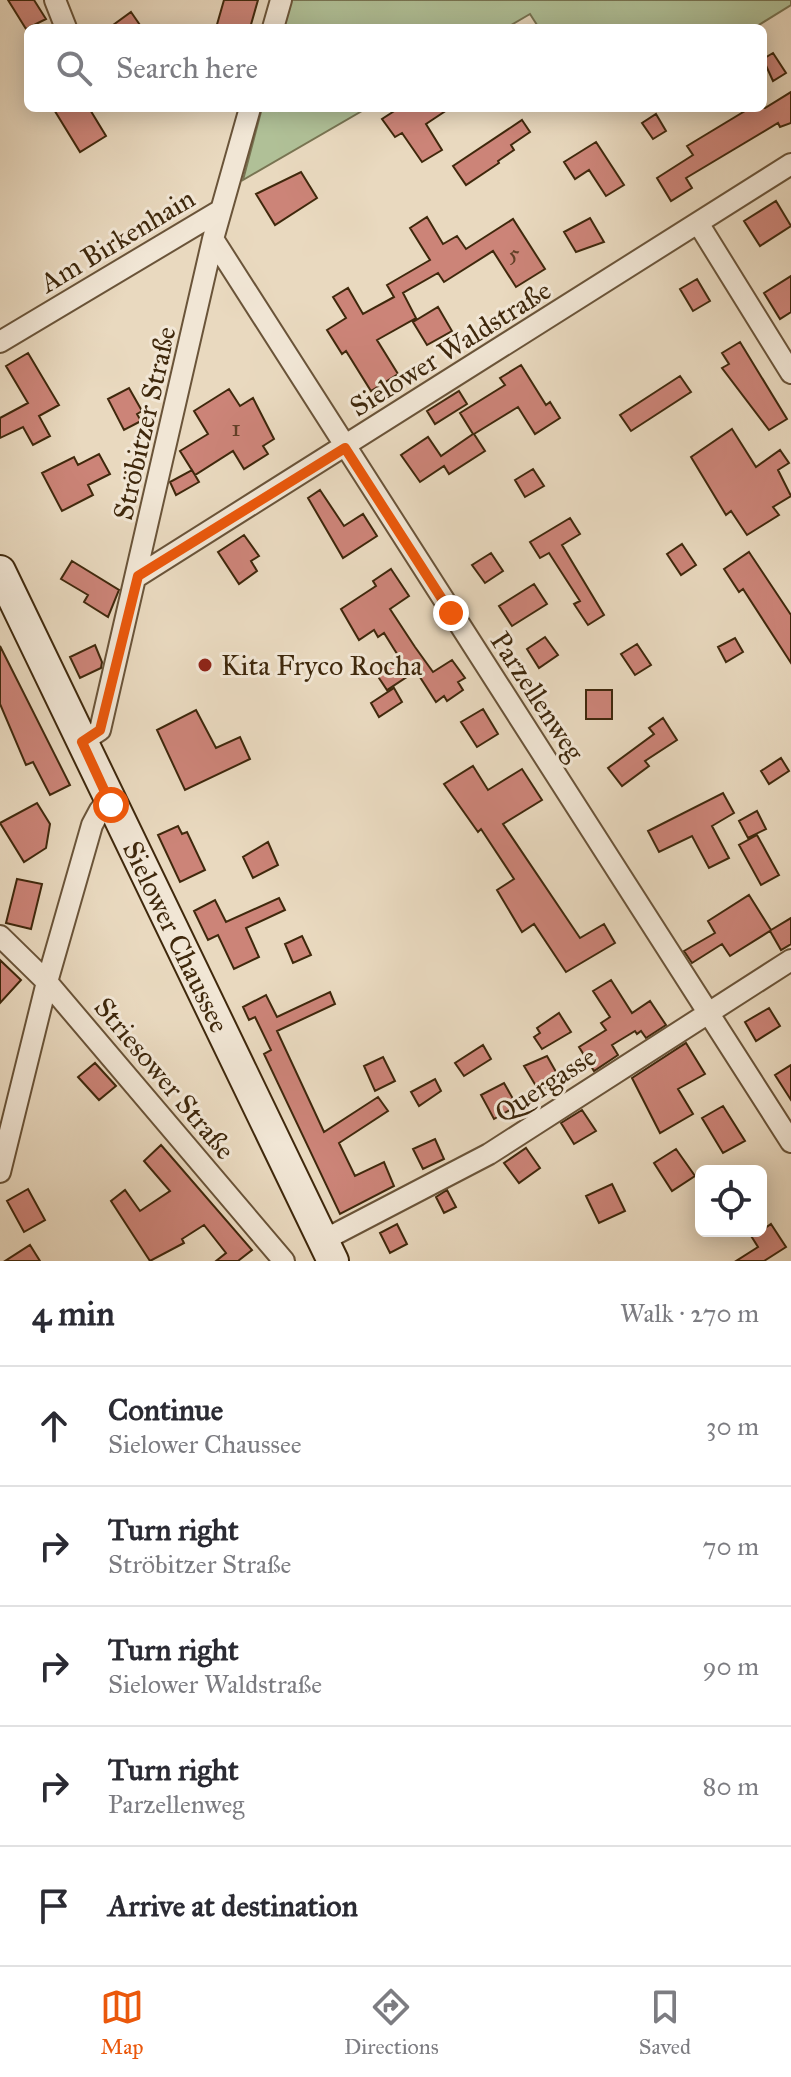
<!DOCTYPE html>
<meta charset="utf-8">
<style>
body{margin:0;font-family:"IM FELL Great Primer",serif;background:#f7f7f7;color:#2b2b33}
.controls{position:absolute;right:24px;bottom:24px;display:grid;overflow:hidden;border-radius:12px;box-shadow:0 4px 20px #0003}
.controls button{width:72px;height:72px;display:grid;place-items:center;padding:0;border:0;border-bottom:2px solid #e1e1e2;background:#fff;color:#2b2b33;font:40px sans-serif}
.stop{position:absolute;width:24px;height:24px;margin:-18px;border:6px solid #ea580c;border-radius:50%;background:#fff}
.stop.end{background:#ea580c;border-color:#fff;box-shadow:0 2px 8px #0008}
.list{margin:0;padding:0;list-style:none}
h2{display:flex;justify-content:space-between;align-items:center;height:104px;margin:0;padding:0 32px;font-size:34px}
h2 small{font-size:26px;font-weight:400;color:#7c7c81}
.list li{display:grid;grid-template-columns:52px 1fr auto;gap:24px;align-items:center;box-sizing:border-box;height:120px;padding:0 32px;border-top:2px solid #e1e1e2}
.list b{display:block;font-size:30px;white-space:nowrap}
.list p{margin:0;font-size:26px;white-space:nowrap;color:#7c7c81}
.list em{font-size:26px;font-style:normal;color:#7c7c81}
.icon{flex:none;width:44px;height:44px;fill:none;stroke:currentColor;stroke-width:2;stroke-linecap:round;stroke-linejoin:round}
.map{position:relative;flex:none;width:791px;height:1261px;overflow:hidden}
.search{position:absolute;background:#fff;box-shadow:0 4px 20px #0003;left:24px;right:24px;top:24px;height:88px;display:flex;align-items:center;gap:20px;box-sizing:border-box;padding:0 28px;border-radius:12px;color:#7c7c81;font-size:30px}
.sheet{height:704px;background:#fff}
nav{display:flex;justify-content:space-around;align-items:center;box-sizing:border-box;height:112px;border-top:2px solid #e1e1e2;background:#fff;font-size:22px;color:#7c7c81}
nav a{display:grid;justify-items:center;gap:4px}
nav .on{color:#ea580c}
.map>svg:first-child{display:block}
.green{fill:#b0c097;stroke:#787452;stroke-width:2}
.building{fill:#cc8478;stroke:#3f280c;stroke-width:2}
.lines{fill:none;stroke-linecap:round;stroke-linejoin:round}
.street-casing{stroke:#6a5439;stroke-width:24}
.secondary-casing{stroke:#3f280c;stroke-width:34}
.street{stroke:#f1e6d5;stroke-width:20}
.secondary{stroke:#f1e6d5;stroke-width:30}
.route{stroke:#ea580c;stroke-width:10}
.poi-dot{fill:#8f2418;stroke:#f1e6d5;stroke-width:3}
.labels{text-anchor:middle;stroke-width:6;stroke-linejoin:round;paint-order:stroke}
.number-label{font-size:24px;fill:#623f27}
.street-label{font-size:28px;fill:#3f280c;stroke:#f1e6d5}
.poi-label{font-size:28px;fill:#3f280c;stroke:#f1e6d5;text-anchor:start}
</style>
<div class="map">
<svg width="791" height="1261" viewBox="0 0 791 1261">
<rect width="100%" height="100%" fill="#e9d9bf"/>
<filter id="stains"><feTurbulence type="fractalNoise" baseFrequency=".0025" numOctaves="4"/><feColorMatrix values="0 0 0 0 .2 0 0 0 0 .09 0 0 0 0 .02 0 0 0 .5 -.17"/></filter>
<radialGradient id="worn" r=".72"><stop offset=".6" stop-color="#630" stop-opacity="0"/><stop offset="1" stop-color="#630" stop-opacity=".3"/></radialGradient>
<!-- green -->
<path class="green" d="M290,0H791V5L754,28H539L530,14L506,28H283Z
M262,108H367L243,180Z"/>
<!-- building -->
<path class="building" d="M8,0H34L46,19L26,29Z
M224,0H258L250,28H216Z
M131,12L142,28H109Z
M773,53L786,73L773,81L763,59Z
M791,92V123L780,127L778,123L686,178L692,188L671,201L657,178L693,155L687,146L750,108H765Z
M53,108H89L106,136L80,152Z
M399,108H450L426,124L442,150L422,162L402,133L395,137L382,119Z
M656,114L666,131L653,139L642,123Z
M522,120L530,132L511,145L514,150L498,161L499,163L466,185L453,166Z
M596,142L624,185L606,196L589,170L575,179L564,162Z
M301,172L317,198L275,225L256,194Z
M776,201L791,226L760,246L744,221Z
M427,217L443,244L457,236L466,249L513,219L545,269L516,287L493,251L444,282L438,273L403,293L416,318L377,340L398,374L371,391L346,351L342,354L327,330L346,318L333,297L348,288L363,314L394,297L387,285L430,260L410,228Z
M590,218L604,242L576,252L564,232Z
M791,276V312L780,319L764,293Z
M697,279L710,301L693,311L680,289Z
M438,307L452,331L427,345L413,322Z
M740,342L787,419L769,430L722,368L729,364L722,353Z
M28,353L59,405L39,416L50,436L33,445L23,427L0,438V418L28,403L6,366Z
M521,365L546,405L550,402L560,418L535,434L518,407L474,434L485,451L449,474L444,466L420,482L401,455L428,437L441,456L473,434L460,413L505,385L500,378Z
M680,376L691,392L631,431L620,415Z
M129,388L142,411L137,414L141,421L124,430L108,399Z
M229,389L240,406L253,398L274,439L263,446L268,454L244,469L233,451L195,475L180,451L208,434L194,411Z
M459,391L467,404L435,424L427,411Z
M732,429L756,467L780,450L789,463L778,470L791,496L773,507L779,515L747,535L731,511L726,515L691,457Z
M99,454L110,474L88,485L93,495L62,511L42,473L74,457L78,465Z
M533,469L544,486L525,497L515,480Z
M192,470L199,482L176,495L170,482Z
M320,490L344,526L363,514L377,536L343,558L308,498Z
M570,518L580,534L562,545L604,615L588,625L574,604L580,601L549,553L540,558L530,542Z
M244,535L259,556L251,561L257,571L239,584L218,552Z
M682,544L696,565L681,575L667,554Z
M749,552L791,615V663L743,589L739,592L724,569Z
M491,553L503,571L485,583L472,565Z
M72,561L119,590L108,617L84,602L88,595L61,579Z
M391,569L409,596L390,609L415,647L433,672L452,660L465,678L458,682L463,690L447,701L444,696L436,702L416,671L387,690L377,675L399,657L384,633L378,637L374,630L359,640L341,609L376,586L373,581Z
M534,584L547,604L512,626L499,606Z
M545,637L558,655L539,668L527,649Z
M735,638L743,652L726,662L718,647Z
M637,644L651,665L635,675L621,654Z
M95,645L102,662L101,668L80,678L70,657Z
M0,646L70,785L50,795L33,762L26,765L0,704Z
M394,688L402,702L379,717L371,703Z
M586,690H612V719H586Z
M483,709L498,734L477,747L461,722Z
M196,710L216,748L240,737L250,759L185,790L157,730Z
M663,718L677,740L645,761L649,766L622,786L608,768L654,734L649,728Z
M781,758L789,771L769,784L761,771Z
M473,766L488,790L522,769L542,800L503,824L580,938L604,924L615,943L566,972L534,924L522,932L497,890L514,879L481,829L478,832L444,784Z
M723,793L734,813L712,826L729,858L709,868L692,836L659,852L648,831Z
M37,803L50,824L46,848L24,862L0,823Z
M757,811L766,829L748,838L739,821Z
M178,826L182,834L187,832L205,870L180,882L158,835Z
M757,835L779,875L761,885L739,845Z
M268,842L278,865L253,878L243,857Z
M17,879L42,884L31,929L6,923Z
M749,895L771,930L791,918V944L781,950L770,931L730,956L722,944L692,963L684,951L715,933L708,921Z
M279,898L285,910L246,928L259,957L234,969L218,935L208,940L194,911L215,900L226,922Z
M302,936L311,955L293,963L285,944Z
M0,960L21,980L0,1003Z
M611,980L632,1013L650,1001L666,1025L646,1038L641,1031L637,1034L635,1031L612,1045L618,1055L594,1071L579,1047L606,1030L601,1023L610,1017L593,991Z
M330,992L335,1004L277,1031L324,1132L378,1097L388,1111L339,1143L355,1176L384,1162L394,1186L340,1214L264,1054L271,1050L255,1017L249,1020L243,1007L266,995L277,1017Z
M769,1008L780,1026L756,1041L745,1022Z
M559,1013L571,1032L542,1049L534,1037L540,1033L537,1028Z
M686,1043L705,1074L678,1089L693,1114L660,1133L632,1078Z
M483,1045L491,1059L464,1076L455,1063Z
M547,1056L560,1079L539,1091L524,1066Z
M383,1057L395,1081L375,1091L364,1066Z
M95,1063L116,1086L99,1100L78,1077Z
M791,1065V1100L775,1075Z
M435,1079L441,1091L419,1106L411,1092Z
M504,1083L517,1106L494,1119L481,1095Z
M723,1106L745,1141L723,1153L702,1118Z
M582,1110L596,1131L574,1144L561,1123Z
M435,1139L444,1159L423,1169L413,1149Z
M161,1145L252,1250L238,1261H216L226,1253L204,1225L182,1239L184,1243L150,1261L111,1201L125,1190L140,1211L170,1191L144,1161Z
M526,1148L540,1168L519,1183L504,1163Z
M676,1149L695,1176L672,1191L654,1163Z
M612,1184L625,1211L599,1223L586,1196Z
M28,1189L45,1220L24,1232L7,1201Z
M447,1190L456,1207L444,1213L436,1197Z
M397,1224L407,1244L390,1253L380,1233Z
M771,1224L786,1247L764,1261H736L758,1247L748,1231H761Z
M30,1245L40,1261H5Z"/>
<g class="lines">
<defs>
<path id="street" d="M55,0L66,28
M273,28L281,0
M698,223L791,373
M213,239L791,1142
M0,342L221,210
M138,576L791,164
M82,742L100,730L213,239L250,108
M0,936L47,982L284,1261
M0,1172L47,982L92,825L100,810L111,805
M322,1241L489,1154L791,960"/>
<g id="secondary">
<path id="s1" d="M0,571L333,1261"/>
</g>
</defs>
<!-- street casing -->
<use href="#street" class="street-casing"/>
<!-- secondary casing -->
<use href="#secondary" class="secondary-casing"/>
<!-- street -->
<use href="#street" class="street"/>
<!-- secondary -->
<use href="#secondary" class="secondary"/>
</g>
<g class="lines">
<!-- route -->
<path class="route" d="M111,805L82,742L100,730L138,576L345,448L451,613"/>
</g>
<!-- markers -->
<circle class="poi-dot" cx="205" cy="665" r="8"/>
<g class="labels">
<!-- number labels -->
<g class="number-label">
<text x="514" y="261">5</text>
<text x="236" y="436">1</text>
</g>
<!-- street labels -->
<g class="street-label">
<text transform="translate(117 240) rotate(-31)" y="10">Am Birkenhain</text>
<text transform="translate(450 348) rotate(-32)" y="10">Sielower Waldstraße</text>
<text transform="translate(144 423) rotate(-77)" y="10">Ströbitzer Straße</text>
<text transform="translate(538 696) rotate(57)" y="10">Parzellenweg</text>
<text dy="10" stroke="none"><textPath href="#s1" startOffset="406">Sielower Chaussee</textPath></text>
<text transform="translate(165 1078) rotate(50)" y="10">Striesower Straße</text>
<text transform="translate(545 1084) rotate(-33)" y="10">Quergasse</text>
</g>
<!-- poi labels -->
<g class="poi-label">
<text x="221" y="675">Kita Fryco Rocha</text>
</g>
</g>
<rect width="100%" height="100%" filter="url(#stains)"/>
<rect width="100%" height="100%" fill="url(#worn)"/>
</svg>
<div class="controls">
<button><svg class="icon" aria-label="locate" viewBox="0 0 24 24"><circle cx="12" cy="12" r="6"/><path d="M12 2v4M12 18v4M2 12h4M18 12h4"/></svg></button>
</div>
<div class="stop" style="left:111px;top:805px"></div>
<div class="stop end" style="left:451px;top:613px"></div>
<div class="search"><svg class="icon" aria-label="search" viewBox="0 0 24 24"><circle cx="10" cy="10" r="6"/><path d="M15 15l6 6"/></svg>Search here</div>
</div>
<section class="sheet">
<h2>4 min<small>Walk · 270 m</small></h2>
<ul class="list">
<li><svg class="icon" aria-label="ahead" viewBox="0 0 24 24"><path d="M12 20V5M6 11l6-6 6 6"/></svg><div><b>Continue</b><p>Sielower Chaussee</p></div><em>30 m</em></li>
<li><svg class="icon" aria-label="right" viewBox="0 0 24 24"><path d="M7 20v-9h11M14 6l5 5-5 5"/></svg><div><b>Turn right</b><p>Ströbitzer Straße</p></div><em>70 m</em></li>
<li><svg class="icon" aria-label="right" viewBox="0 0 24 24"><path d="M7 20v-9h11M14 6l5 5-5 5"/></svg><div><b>Turn right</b><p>Sielower Waldstraße</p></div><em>90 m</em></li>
<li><svg class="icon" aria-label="right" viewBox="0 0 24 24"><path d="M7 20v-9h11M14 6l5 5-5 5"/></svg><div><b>Turn right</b><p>Parzellenweg</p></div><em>80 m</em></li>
<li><svg class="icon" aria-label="arrive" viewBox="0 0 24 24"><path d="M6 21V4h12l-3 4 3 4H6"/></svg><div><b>Arrive at destination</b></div></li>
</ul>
</section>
<nav>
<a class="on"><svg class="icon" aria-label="map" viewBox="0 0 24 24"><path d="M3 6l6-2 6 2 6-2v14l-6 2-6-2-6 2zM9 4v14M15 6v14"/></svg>Map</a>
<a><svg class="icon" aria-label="directions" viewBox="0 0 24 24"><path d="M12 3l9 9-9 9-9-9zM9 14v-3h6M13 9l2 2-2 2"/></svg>Directions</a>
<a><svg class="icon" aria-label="saved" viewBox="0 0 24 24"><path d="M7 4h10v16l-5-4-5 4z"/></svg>Saved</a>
</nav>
